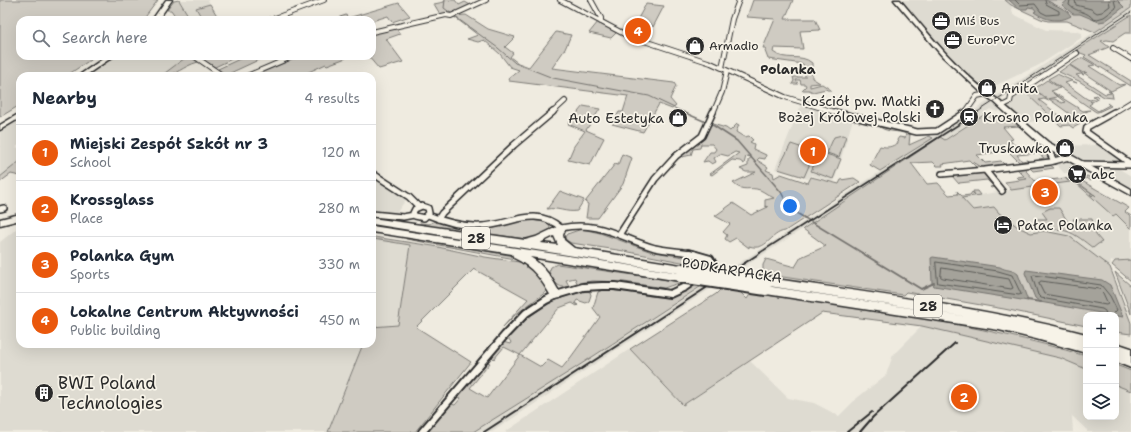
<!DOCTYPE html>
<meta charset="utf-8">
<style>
body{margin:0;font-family:"Shantell Sans",sans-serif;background:#f2f2f3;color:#1f2937}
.controls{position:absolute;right:12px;bottom:12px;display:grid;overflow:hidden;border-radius:8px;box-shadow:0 4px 16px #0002}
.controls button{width:36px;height:36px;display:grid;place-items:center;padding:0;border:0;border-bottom:1px solid #e0e1e3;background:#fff;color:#1f2937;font:20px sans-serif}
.you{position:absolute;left:790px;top:206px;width:14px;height:14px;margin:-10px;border:3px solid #fff;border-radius:50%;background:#1a73e8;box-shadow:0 0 0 6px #1a73e833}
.badge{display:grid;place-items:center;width:26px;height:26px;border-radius:50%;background:#ea580c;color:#fff;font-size:13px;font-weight:700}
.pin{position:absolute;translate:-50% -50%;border:2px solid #fff;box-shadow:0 1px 4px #0006}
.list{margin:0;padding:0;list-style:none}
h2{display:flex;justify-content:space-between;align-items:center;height:52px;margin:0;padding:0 16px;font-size:17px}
h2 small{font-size:13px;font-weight:400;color:#747a83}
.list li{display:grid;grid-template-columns:26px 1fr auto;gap:12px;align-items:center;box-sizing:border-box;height:56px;padding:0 16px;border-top:1px solid #e0e1e3}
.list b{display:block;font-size:15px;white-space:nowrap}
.list p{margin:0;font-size:13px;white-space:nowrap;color:#747a83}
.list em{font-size:13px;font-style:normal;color:#747a83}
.icon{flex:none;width:22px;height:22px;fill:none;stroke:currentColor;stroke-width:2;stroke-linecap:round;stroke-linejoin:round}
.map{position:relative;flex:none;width:1131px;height:432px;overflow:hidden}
.search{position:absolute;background:#fff;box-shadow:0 4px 16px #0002;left:16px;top:16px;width:360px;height:44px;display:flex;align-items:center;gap:10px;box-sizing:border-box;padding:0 14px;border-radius:12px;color:#747a83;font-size:15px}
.panel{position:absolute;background:#fff;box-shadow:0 4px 16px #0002;left:16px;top:72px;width:360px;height:276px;border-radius:12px}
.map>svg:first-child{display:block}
.built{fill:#dedbd1}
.green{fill:#cfcbc2;stroke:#7d7b76}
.water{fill:#a4a29a;stroke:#74726e}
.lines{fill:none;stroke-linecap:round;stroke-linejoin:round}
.shore{stroke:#5b5b57;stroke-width:1}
.stream-far2{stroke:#74726e;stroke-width:1}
.stream-far1{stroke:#74726e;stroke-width:1.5}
.stream{stroke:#74726e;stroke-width:2}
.street-far2-casing{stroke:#2b2b2b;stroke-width:6}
.street-far1-casing{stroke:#2b2b2b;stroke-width:8}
.street-casing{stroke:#2b2b2b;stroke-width:10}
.secondary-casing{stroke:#2b2b2b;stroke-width:3}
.primary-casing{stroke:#2b2b2b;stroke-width:3}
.street-far2{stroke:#f7f3e8;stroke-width:4}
.street-far1{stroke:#f7f3e8;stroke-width:5}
.street{stroke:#f7f3e8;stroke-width:6}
.secondary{fill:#f7f3e8;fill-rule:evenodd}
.primary{fill:#f7f3e8;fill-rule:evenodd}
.rail-far2{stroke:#2b2b2b;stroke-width:1}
.rail-far1{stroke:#2b2b2b;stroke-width:1.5}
.rail{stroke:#2b2b2b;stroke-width:2}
.primary-bridge-casing{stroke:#2b2b2b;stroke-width:14;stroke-linecap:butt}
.primary-bridge{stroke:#f7f3e8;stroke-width:10}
.labels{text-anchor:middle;stroke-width:3.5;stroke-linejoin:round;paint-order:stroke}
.far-poi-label{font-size:12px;fill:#2b2b2b;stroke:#f7f3e8;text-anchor:start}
.far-quarter-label{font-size:13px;font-weight:bold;fill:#2b2b2b;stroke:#f7f3e8}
.shield{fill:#f7f3e8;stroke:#686764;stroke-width:1}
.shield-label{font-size:13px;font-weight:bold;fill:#2b2b2b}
.poi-label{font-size:14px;fill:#2b2b2b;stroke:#f7f3e8;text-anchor:start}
.street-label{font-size:14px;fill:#2b2b2b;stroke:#f7f3e8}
.near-poi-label{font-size:17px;fill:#2b2b2b;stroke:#f7f3e8;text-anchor:start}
</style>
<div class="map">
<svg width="1131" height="432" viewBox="0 0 1131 432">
<rect width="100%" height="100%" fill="#efebe0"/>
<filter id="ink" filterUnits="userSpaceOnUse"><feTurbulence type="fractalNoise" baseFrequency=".025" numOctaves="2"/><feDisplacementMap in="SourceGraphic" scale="8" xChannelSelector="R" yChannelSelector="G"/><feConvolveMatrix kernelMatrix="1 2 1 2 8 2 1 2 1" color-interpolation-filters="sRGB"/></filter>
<g filter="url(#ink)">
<!-- built -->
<path class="built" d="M179,0H208L210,4L196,8L203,20H191Z
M897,0H1005L1011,5L1013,14L1046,30L1075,31L1082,33L1081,38L1039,65L984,91L940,50Z
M1131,8V15L996,103L1002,109L997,112L990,109L944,140L863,190L628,342L492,432H473L772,242Z
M111,56H178L186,58L161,76H81Z
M1023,91L1028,95L1053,118L1025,123L1009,109L1013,98Z
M801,105L853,119L834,182L811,175L808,179L775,169Z
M20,119V144L16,147L20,149V161L0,177V132Z
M1099,145L1121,160L1123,163L1083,161L1074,158L1054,146Z
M1070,161L1090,171L1080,177L1071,172L1064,173L1054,162Z
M1094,167L1118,168L1131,176V190L1094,169Z
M375,179L407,198L395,215L372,211V183Z
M1074,181L1113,216L1116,214L1131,229V259L1111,261L1110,267L1114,278L903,197L962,198L1022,188Z
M20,226V344H363L328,432H0V242Z
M372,239L410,245L398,325L372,327Z
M922,326L1060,358L1086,369V417H1116V385L1131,391V432H1087V430L1072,416L1073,432H505L630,349L683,405L750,361L788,398L814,403L839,416L857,398L886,375L893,355Z"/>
<!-- green -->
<path class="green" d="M0,0H158L143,20H20V56H96L66,76H20V105L0,117Z
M179,0L180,2L191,20H178L171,10H167L174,1Z
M445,0H455L459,5L465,2L472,6L451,16L440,14L434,4L444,2Z
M753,0H793L785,19H815L820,30L800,31L803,49L774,48L773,52C785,62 801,53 812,63V78L820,83L810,84V87L822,84L831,90H827L826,89L813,92L809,90H802L806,86L805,84H801L800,80H796L798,84H792L794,81L793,77H805V68L803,64L768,59L765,51L766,48H763L775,19L747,17Z
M1005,0H1131V8L1095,32L1067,21H1048L1041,19L1011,5Z
M399,3L410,16L392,22L388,16L372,21L338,20L337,18L346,15L348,18Z
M210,4L219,19L220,20H203L196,8Z
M646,4L664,6L653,27L651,24L645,23L638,26L635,24Z
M466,15L488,29L515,37L505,47L513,53L510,57L518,63L529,67L556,32L571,35L565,49L552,68L674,83L676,86L670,99L676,106L672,109L659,104L643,132L612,124L619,112H623L628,96L509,81L508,79L519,70L510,67L500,54L484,40L478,42L467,39L478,35L453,16Z
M1131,15V33H1125L1113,41L1107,40L1101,41L1109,47L1089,55L1131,81V86L1084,57L1086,55L1075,51Z
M598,22L617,32L611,38L589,33Z
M395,27L400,34L386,39L403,62L379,69L368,56H372V33Z
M178,56H190L198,62C183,66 176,76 161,76L185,58Z
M208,56H238L215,67L203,60Z
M246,56H267L226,75L218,69Z
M296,56H344L346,58L327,65L326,64L300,76H263L258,72Z
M1081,58H1083L1095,65L1089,66L1119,85L1126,84L1111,91L1084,73L1087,72L1083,73L1070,65Z
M1069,65L1084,75L1081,74L1076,75L1105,94L1111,93L1108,91H1110L1112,93L1113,98L1104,97L1079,81L1059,72Z
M1057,74L1077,83L1071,81L1065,83L1087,99L1090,100L1096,98L1093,96L1096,95L1099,98L1092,102L1090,101L1092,103L1089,105L1098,111L1109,105L1107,103L1111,106L1098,112H1096L1048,79Z
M1047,80L1060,88L1051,91L1083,111L1090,110L1074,117L1049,99H1055L1062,103L1065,102L1053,93L1057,97L1048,99L1034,89Z
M1033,89L1049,101L1044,99L1039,100L1068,122L1076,120L1080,124L1073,128L1069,125L1061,126L1028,95Z
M583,106L600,109L586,130L604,138L590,165L568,160L574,146L585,131L568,124Z
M985,114L1010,117L1020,126L1003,127L1013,139L1010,140L1014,145L1043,149L1045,154L1050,157V160H1041L1039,159L1044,158L1038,153L1017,155L1022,161L1027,160L1029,162H1019L1004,147H1000L1002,150H997L998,152L977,155L985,163L1001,161L1005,165L983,168L973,162L982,168L972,169L971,168L976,167L969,160L942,164L943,166H937L933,162L911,163L927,184L938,183L949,195L958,194L957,191L962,196L970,195L972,192L975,195L973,191H977L980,195L962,198L973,210L994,207L999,213L1018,227L1031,233L1044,231L1069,236L1110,267L1131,323V334L1116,332V315H1086V326L1004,309L906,292L903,295L763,274V265L766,259L795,267L801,257L826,246L803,229L940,137L945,140Z
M709,123L726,128L730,131L737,124L739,125L736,132L744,137L749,136L753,140L750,142L754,144L753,149L766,155L765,159L759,158L757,160L768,167L766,170L773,173L774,178L781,174L808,183L811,177L839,184L841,180L854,178L860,182L785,231C770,233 767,252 749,246V248L736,238L729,242L725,239L727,235L723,232L730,224L715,216L733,203L751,215L768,207L765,206V200L774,198C771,197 763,191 760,190C749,186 743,193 733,183L756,172H746L740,169L748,166V160L752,157L746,156L744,164L740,161L732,160L712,175L710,174L739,153L735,152L728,156L720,154L714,158L716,162L712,164L708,161L703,162L710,152H714L716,149L712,144H701L700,148L693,149L691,155L682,157L679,153L698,136Z
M880,127L912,133L910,134L909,145L929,136L933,138L880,171L870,165L880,146C888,148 891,147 898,143L897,140L899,137L905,138L906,134C898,130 888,133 880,127Z
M842,135L846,136L839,157L827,153L834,137Z
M791,144L815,152L804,177L778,169Z
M820,152L841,159L833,179L811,171Z
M622,154L632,158L623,184L598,218H586L588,204L585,202L615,164L618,165Z
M20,161V176L11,174L0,182V177Z
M1049,164L1054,168L1033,171L1029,167H1025L1027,170L1026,171L1036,182L1065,178L1068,181L1066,178L1070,182L1011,190L1005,182L1027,179L1025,177L1026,178L1019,179L1017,177L1024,176L1016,168Z
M970,173L971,174L983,173L995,187L991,188L990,187L993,186L987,180L959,183V184L952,176Z
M1087,176L1093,179L1090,181L1086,178L1082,181L1129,208L1125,212L1131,216V229L1116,214L1113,216L1075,182L1093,194H1090L1092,196L1094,194L1096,196L1076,181Z
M560,191L584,200L577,211C566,213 557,207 547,209Z
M1050,208H1059L1068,222H1075L1073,219H1092L1096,235L1102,242L1098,244L1093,248C1085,242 1076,234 1066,231C1056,228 1040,229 1034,219H1047L1042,212Z
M529,220L546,222L550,227C549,236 535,239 527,239L419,225L420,223L429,224L435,221C451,228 475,231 493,228C505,226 516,221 529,220Z
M582,229L600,233L649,251L695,259L697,265L624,251L571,243L566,240L565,237L567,234Z
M374,237L433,246L485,257L526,263L538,274L546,288V292L515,315L502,328L528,299L474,269L416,327L471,362L415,432H328L363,344H372V327L398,325L410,245L373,239Z
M407,237L514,256L526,261L406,239Z
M1131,260V281L1112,265L1115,261Z
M557,264L682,282L664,288L624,282L593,281L577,283L575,278L566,280L569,286C558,290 554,281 549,272L551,267Z
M1115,272L1131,286V314Z
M697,284L703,285L572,370L473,432H427L451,404L455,405L461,398L457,396L487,362L490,363L470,388L487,398L520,355L504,347L494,359L492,357V355L503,342L510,344L511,342L507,337C534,311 551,298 587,291L590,292L591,295L589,301L586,303L577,300L575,303L578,305L577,306L572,303L559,308L520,355L541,367L548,360L562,368L571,357L600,317L593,308L598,292C604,289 610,290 616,291C653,293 662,307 697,284Z
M722,288L739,291L747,299L751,293C863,308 977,323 1086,356V369L1060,358L922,326L822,313L683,405L630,349L716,294Z
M1116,365L1131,371V391L1116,385Z"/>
<!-- water -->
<path class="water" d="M1009,0H1046L1067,11L1071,16C1059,23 1045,20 1034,12L1036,11L1034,8L1028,7L1027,9H1019Z
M1068,0H1117L1124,7L1105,21L1099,22L1080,14H1073L1062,5Z
M933,257L1000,267C1006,271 1012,269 1018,274L1028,301L934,286L932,283L931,258Z
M1026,270L1102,280L1110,285L1123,317L1040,302L1035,298L1025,273Z"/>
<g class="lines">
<!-- shore -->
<path class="shore" d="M1015,0L1020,5L1035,4L1041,12L1047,15L1059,14V11L1046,4L1045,0
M1070,0L1069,5C1077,13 1087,10 1094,20L1104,17L1116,8L1114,0
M1075,0L1076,5L1091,9L1097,13L1102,12L1110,6L1109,0
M936,262L998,271L1012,275L1021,294L1019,295L938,283Z
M942,268L1009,279L1013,288L1011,289L943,278L941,277Z
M1041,281L1099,289L1103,293L1108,304L1106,305L1044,294L1039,284Z
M1106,315L1105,311L1102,309L1041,298L1038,295L1032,276L1034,275L1101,285L1110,296L1117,310L1112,315"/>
<!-- stream-far2 -->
<path class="stream-far2" d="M445,0L444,8L452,14
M454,16L498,48L515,63L553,78L649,96L685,113"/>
<!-- stream-far1 -->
<path class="stream-far1" d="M683,112L706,122
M711,124L737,141L781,192L790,209L864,254"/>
<!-- stream -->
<path class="stream" d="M862,253L921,289L934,283
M1027,300L1041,302"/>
<defs>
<path id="street-far2" d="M560,0L626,35L711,63L785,97L838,113
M591,0L601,18V22
M270,20L324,0
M372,32L446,15L451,16L486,0
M1113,48L1131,59
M194,56L223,76
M722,68L732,19L739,0
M247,76L294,56
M1002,106L1010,102L1011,97L1077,53
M552,113L565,101
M713,113L722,92L727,71
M965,113L977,96L986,94
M1113,113L1131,102"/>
<path id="street-far1" d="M834,112L917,132L937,131L966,112
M1114,112L1087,127L1086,132L1131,164
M1045,144L1054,161
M1080,164L1131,165
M372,173L409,197L419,207
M942,174L985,170
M1002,191L985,170L1050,162L1069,157
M422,206L428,208L429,213L424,218L415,216L413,213L415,209Z
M0,209L4,208
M372,214L403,217L414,215
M428,215C445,222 464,227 482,226C511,225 535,205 561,228C600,220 620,238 655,248C668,251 682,251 695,254
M438,219L442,213L514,145L553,112
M619,235L655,179L676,156L702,136L713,112"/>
<path id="street" d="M689,253L710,259L713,264L706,273
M422,432L505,335L526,313L546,300L556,295L583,287L602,286H615L670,294L685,287L695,280"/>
<path id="secondary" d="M166,0H172L158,20H152Z
M894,0H900C929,34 960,74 997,99L1048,142L1131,189V195L1042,146L993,101L984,95L943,57Z
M107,56H114L85,76H78Z
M20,113V118L0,130V125Z"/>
<path id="primary" d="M20,214V220L0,225V219Z
M372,218L525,240L536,237L561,225L566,228L563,235L564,240L574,248L681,265L684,266L686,269L684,272L681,273L372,224ZM554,236L558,245L541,243L542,242Z
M372,226L680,273L683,274L685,277L683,280L680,281L530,257C545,266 553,280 561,295L560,298L556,299L552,298C542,280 533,267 514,258L512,254L372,232Z
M769,278C875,294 982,307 1086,334V353L1036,339L999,330L766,294L762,293L761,290L762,287L766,286L975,318L769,286L765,285L764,282L765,279Z
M1116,343L1131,348V358L1127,356L1131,358V368L1116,362Z"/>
</defs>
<!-- street-far2 casing -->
<use href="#street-far2" class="street-far2-casing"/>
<!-- street-far1 casing -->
<use href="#street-far1" class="street-far1-casing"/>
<!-- street casing -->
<use href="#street" class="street-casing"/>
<!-- secondary casing -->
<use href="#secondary" class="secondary-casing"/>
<!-- primary casing -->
<use href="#primary" class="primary-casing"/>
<!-- street-far2 -->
<use href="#street-far2" class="street-far2"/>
<!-- street-far1 -->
<use href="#street-far1" class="street-far1"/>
<!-- street -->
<use href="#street" class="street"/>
<!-- secondary -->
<use href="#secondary" class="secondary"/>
<!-- primary -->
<use href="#primary" class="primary"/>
<!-- rail-far2 -->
<path class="rail-far2" d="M976,113L1131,12"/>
<!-- rail-far1 -->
<path class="rail-far1" d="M758,254L978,112"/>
<!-- rail -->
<path class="rail" d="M484,432L760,253
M847,432L872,412
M860,432L873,417L955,343"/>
<defs>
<path id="primary-bridge" d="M681,269L769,282
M680,277L766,290"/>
</defs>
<!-- primary-bridge casing -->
<use href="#primary-bridge" class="primary-bridge-casing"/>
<!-- primary-bridge -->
<use href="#primary-bridge" class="primary-bridge"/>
</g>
</g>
<!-- icons -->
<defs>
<symbol id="office-disc" viewBox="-11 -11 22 22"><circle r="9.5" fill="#2b2b2b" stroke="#f7f3e8"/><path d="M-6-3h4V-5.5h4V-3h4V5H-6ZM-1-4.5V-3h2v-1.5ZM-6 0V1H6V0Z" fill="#fff"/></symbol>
<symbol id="shop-disc" viewBox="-11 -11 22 22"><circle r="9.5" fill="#2b2b2b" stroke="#f7f3e8"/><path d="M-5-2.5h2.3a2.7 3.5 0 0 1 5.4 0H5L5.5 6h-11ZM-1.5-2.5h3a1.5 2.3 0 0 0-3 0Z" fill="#fff"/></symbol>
<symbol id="church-disc" viewBox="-11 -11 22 22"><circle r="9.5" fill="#2b2b2b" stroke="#f7f3e8"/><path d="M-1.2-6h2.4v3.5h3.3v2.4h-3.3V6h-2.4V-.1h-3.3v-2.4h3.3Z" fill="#fff"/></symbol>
<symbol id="station-disc" viewBox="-11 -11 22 22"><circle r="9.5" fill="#2b2b2b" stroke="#f7f3e8"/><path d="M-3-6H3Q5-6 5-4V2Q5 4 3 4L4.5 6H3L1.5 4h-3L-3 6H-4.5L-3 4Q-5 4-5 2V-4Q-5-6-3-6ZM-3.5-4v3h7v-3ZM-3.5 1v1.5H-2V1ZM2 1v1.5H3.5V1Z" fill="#fff"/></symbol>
<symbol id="supermarket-disc" viewBox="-11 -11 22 22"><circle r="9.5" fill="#2b2b2b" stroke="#f7f3e8"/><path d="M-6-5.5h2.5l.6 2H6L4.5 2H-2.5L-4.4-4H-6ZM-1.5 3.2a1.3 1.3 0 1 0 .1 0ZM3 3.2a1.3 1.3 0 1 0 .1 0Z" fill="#fff"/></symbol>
<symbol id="hotel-disc" viewBox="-11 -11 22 22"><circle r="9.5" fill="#2b2b2b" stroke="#f7f3e8"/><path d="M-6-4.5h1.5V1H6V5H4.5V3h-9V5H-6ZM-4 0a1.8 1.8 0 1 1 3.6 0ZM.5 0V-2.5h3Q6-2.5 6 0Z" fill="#fff"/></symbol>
<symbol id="building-disc" viewBox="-11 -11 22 22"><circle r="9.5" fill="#2b2b2b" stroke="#f7f3e8"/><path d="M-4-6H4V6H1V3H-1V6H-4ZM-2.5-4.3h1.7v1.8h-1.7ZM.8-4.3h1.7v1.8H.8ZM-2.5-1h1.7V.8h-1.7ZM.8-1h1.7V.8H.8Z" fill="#fff"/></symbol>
</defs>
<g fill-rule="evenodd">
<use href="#office-disc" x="930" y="10" width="22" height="22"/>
<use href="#office-disc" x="942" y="29" width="22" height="22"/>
<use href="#shop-disc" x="684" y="35" width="22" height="22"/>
<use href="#shop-disc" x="976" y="77" width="22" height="22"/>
<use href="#church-disc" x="924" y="98" width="22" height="22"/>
<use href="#station-disc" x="958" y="106" width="22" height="22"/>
<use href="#shop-disc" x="667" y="107" width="22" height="22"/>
<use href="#shop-disc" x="1054" y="137" width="22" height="22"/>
<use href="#supermarket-disc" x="1066" y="163" width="22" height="22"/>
<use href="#hotel-disc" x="992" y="214" width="22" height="22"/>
<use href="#building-disc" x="33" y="382" width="22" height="22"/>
</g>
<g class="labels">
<!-- far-poi labels -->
<g class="far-poi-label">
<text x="955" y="25">Miś Bus</text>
<text x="967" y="44">EuroPVC</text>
<text x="709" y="50">Armadio</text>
</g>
<!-- far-quarter labels -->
<g class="far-quarter-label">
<text x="788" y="74">Polanka</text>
</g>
<!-- shield labels -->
<g class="shield">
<rect x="462" y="227" width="28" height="22" rx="3"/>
<rect x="914" y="295" width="28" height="22" rx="3"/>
</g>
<g class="shield-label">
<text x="476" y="243">28</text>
<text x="928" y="311">28</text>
</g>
<!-- poi labels -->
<g class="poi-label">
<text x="1001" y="93">Anita</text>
<text x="921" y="106" text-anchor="end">Kościół pw. Matki<tspan x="921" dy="16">Bożej Królowej Polski</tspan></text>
<text x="983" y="122">Krosno Polanka</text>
<text x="664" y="123" text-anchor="end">Auto Estetyka</text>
<text x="1051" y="153" text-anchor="end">Truskawka</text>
<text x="1091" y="179">abc</text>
<text x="1017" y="230">Pałac Polanka</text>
</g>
<!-- street labels -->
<g class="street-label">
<text transform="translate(732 270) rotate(9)" y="5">PODKARPACKA</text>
</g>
<!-- near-poi labels -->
<g class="near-poi-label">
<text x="58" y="389">BWI Poland<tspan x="58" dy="20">Technologies</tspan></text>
</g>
</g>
</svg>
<div class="controls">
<button>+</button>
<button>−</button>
<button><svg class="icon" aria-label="layers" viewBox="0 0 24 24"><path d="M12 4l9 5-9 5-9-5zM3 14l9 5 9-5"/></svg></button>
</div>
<div class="you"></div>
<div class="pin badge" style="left:813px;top:151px">1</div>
<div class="pin badge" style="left:964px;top:397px">2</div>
<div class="pin badge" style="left:1045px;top:192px">3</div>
<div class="pin badge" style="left:638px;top:31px">4</div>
<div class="search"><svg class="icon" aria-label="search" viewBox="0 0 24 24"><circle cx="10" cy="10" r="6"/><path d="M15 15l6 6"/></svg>Search here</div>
<section class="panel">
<h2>Nearby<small>4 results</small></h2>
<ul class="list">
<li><span class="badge">1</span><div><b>Miejski Zespół Szkół nr 3</b><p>School</p></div><em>120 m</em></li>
<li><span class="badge">2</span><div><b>Krossglass</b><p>Place</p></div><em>280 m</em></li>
<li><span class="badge">3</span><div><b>Polanka Gym</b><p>Sports</p></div><em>330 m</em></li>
<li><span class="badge">4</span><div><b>Lokalne Centrum Aktywności</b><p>Public building</p></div><em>450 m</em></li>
</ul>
</section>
</div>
